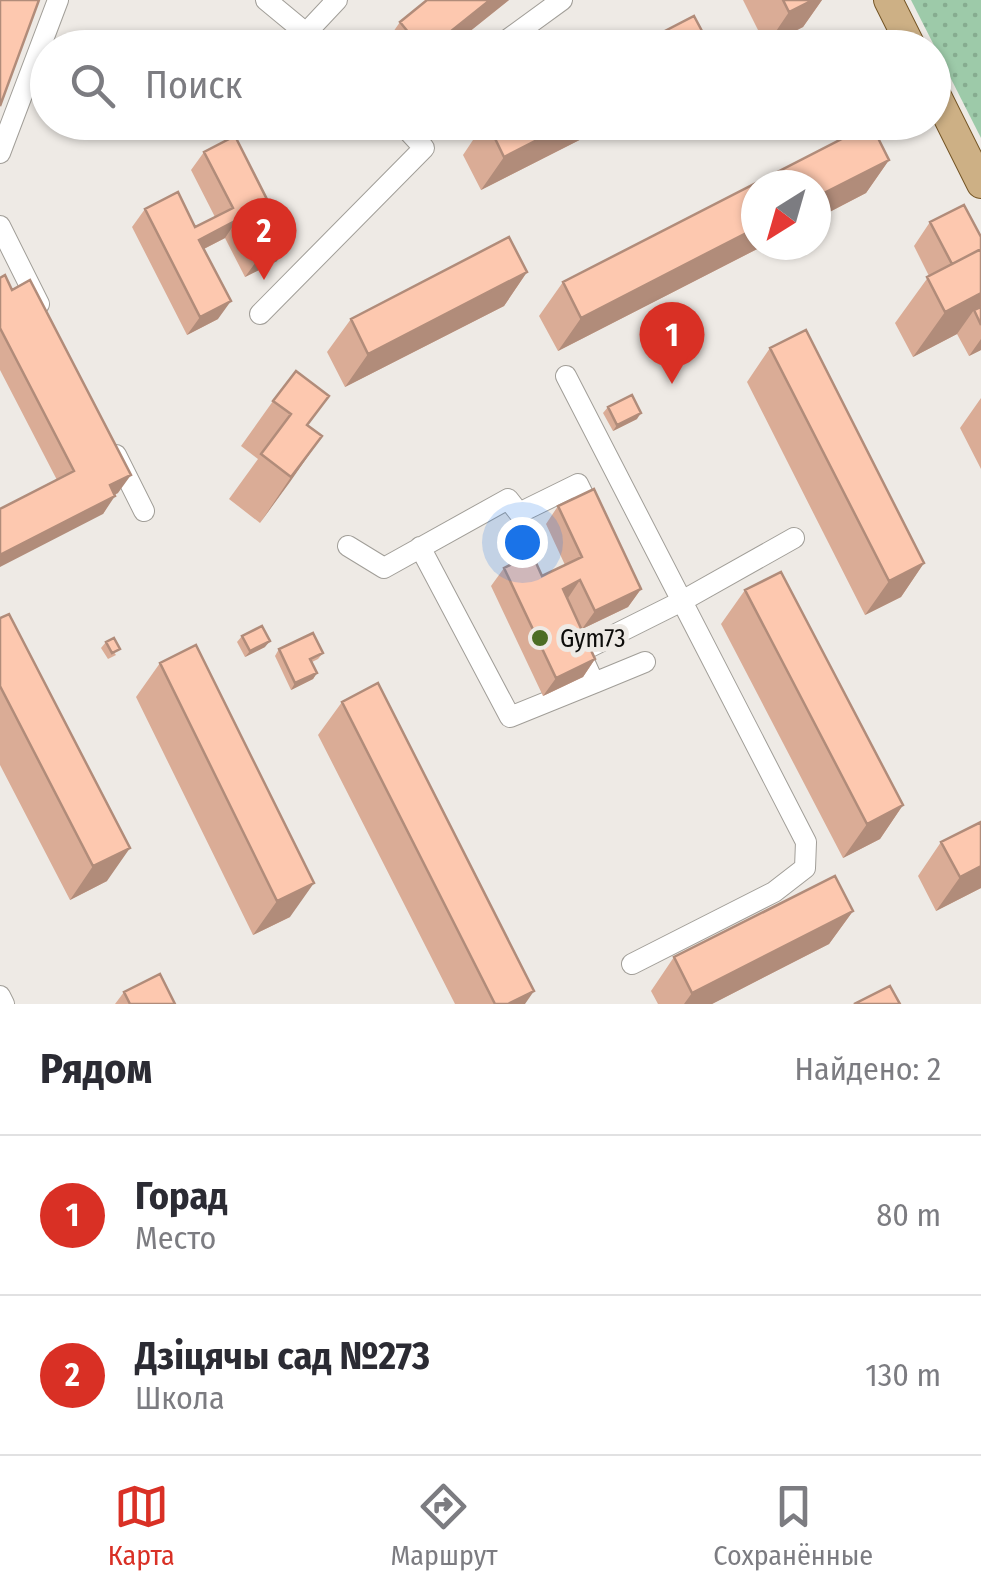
<!DOCTYPE html>
<html lang="ru">
<meta charset="utf-8">
<style>
body{margin:0;font-family:"Fira Sans Condensed",sans-serif;background:#f2f2f3;color:#2b2b33}
.compass{position:absolute;left:741px;top:170px;width:90px;height:90px;border-radius:50%;background:#fff;box-shadow:0 2px 8px #0004;rotate:217deg}
.you{position:absolute;left:522px;top:542px;width:35px;height:35px;margin:-25px;border:8px solid #fff;border-radius:50%;background:#1a73e8;box-shadow:0 0 0 15px #1a73e833}
.badge{display:grid;place-items:center;width:65px;height:65px;border-radius:50%;background:#d93025;color:#fff;font-size:32px;font-weight:700}
.pin{position:absolute;translate:-50% -82px;filter:drop-shadow(0 2px 5px #0008)}
.pin::after{content:'';position:absolute;top:52px;width:35px;height:30px;background:inherit;clip-path:polygon(0 0,100% 0,50% 100%)}
.list{margin:0;padding:0;list-style:none}
h2{display:flex;justify-content:space-between;align-items:center;height:130px;margin:0;padding:0 40px;font-size:42px}
h2 small{font-size:32px;font-weight:400;color:#7c7c81}
.list li{display:grid;grid-template-columns:65px 1fr auto;gap:30px;align-items:center;box-sizing:border-box;height:160px;padding:0 40px;border-top:2px solid #e1e1e2}
.list b{display:block;font-size:38px;white-space:nowrap}
.list p{margin:0;font-size:32px;white-space:nowrap;color:#7c7c81}
.list em{font-size:32px;font-style:normal;color:#7c7c81}
.icon{flex:none;width:55px;height:55px;fill:none;stroke:currentColor;stroke-width:2;stroke-linecap:round;stroke-linejoin:round}
.map{position:relative;flex:none;width:981px;height:1004px;overflow:hidden}
.search{position:absolute;background:#fff;box-shadow:0 2px 8px #0004;left:30px;right:30px;top:30px;height:110px;display:flex;align-items:center;gap:25px;box-sizing:border-box;padding:0 35px;border-radius:55px;color:#7c7c81;font-size:38px}
.sheet{height:450px;background:#fff}
nav{display:flex;justify-content:space-around;align-items:center;box-sizing:border-box;height:140px;border-top:2px solid #e1e1e2;background:#fff;font-size:28px;color:#7c7c81}
nav a{display:grid;justify-items:center;gap:5px}
nav .on{color:#d93025}
.map>svg:first-child{display:block}
.grass{fill:url(#grass-dots)}
.lines{fill:none;stroke-linecap:round;stroke-linejoin:round}
.minor-casing{stroke:#a19e98;stroke-width:22}
.major-casing{stroke:#745525;stroke-width:30}
.minor{stroke:#fff;stroke-width:20}
.major{stroke:#cdb085;stroke-width:28}
.wall{fill:#daac96}
.shaded-wall{fill:#b18c7a}
.building{fill:#fdc8af;stroke:#b18c7a;stroke-width:2.5}
.poi-dot{fill:#4c6d24;stroke:#eeeae5;stroke-width:4}
.labels{text-anchor:middle;stroke-width:10;stroke-linejoin:round;paint-order:stroke}
.poi-label{font-size:25px;fill:#0d0c0a;stroke:#eeeae5;text-anchor:start}
</style>
<div class="map">
<svg width="981" height="1004" viewBox="0 0 981 1004">
<defs>
<pattern id="grass-dots" width="8" height="8" patternUnits="userSpaceOnUse" patternTransform="scale(2.5)"><rect width="8" height="8" fill="#9dcaa9"/><path d="M2 2h.1M6 6h.1" fill="none" stroke="#86ac90" stroke-width="1.8" stroke-linecap="round"/></pattern>
</defs>
<rect width="100%" height="100%" fill="#eeeae5"/>
<!-- grass -->
<path class="grass" d="M911,0H981V138Z"/>
<g class="lines">
<defs>
<path id="minor" d="M266,0L324,48
M306,33L337,0
M496,48L562,0
M0,153L58,0
M0,226L39,304
M260,314L424,148L400,122
M566,376L806,842L805,868L774,892L632,964
M116,455L144,511
M348,546L384,568L508,499L519,513L578,484L595,519
M420,547L510,717L594,683L580,652L682,601L794,538
M594,683L645,662
M0,996L4,1004"/>
<path id="major" d="M888,0L912,48
M934,90L981,184"/>
</defs>
<!-- minor casing -->
<use href="#minor" class="minor-casing"/>
<!-- major casing -->
<use href="#major" class="major-casing"/>
<!-- minor -->
<use href="#minor" class="minor"/>
<!-- major -->
<use href="#major" class="major"/>
</g>
<!-- wall -->
<path class="wall" d="M427,0H509L449,48H382L400,22Z
M743,0H822L803,27L766,46Z
M485,122H615L481,190L463,155Z
M871,124L889,160L866,193L816,219V185H756V245H765L558,351L539,316L563,282Z
M204,152L277,261L245,277L225,238L204,249L218,319L187,335L132,227L145,209L195,227L215,217L191,170Z
M930,222L981,237V350L969,356L957,334L913,357L895,323L929,276L914,246Z
M527,272L504,306L345,387L327,352L351,319Z
M0,278L118,493L114,495L103,514L57,480L0,370Z
M770,348L924,563L901,597L865,615L747,382Z
M981,398V469L960,428Z
M273,401L322,436L260,523L229,499L258,459L241,446Z
M608,407L637,419L613,431L603,413Z
M558,506L641,589L628,607L582,629L595,659L583,677L543,696L491,586L504,568L542,576L565,565L546,524Z
M745,590L903,805L880,839L843,858L721,624Z
M0,618L107,881L70,900L0,765Z
M242,636L265,647L245,657L237,642Z
M106,642L116,655L108,659L101,648Z
M279,649L323,653L318,659L312,662L317,673L313,679L291,690L275,656Z
M160,663L290,917L253,935L136,697Z
M342,702L525,1004H455L318,735Z
M941,842L981,888L936,911L918,876Z
M853,911L829,944L712,1004H658L651,991L674,957Z
M124,992L175,1004H115Z"/>
<!-- shaded-wall -->
<path class="shaded-wall" d="M490,0H509L449,48H430Z
M813,0H822L803,27L766,46L789,12Z
M572,122H615L481,190L504,157Z
M889,160L866,193L816,219V197Z
M237,220L225,238L186,258L199,240Z
M756,228V245H765L558,351L581,318Z
M289,243L277,261L245,277L258,259Z
M527,272L504,306L345,387L368,354Z
M981,293V322L974,310L957,334L913,357L945,312Z
M231,301L218,319L187,335L200,317Z
M981,339V350L969,356Z
M641,413L637,419L613,431L617,425Z
M322,436L290,482L260,523L291,477Z
M131,475L118,493L97,503L110,485Z
M115,496L103,514L0,567V555Z
M924,563L901,597L865,615L889,581Z
M580,580L568,598L563,589Z
M641,589L628,607L582,629L595,611Z
M270,641L265,647L245,657L250,651Z
M595,659L583,677L543,696L556,678Z
M317,673L313,679L291,690L295,683Z
M903,805L880,839L843,858L867,824Z
M130,848L107,881L70,900L93,866Z
M981,866V888L936,911L960,877Z
M314,883L290,917L253,935L277,901Z
M853,911L829,944L712,1004H684L692,993Z
M534,991L525,1004H508Z"/>
<!-- building -->
<path class="building" d="M0,0H39L0,106Z
M427,0H490L430,48H421L400,22Z
M783,0H813L789,12Z
M694,16L711,48H632Z
M487,122H572L504,157Z
M871,124L889,160L816,197V185H756V228L581,318L563,282Z
M235,136L289,243L258,259L237,220L199,240L231,301L200,317L145,209L178,192L195,227L233,208L204,152Z
M964,205L981,237V249L952,264L930,222Z
M509,237L527,272L368,354L351,319Z
M981,249V293L945,312L927,277Z
M5,275L12,290L30,280L131,475L110,485L115,496L0,555V509L74,471L0,328V278Z
M981,307V325L974,310Z
M806,330L924,563L889,581L770,348Z
M296,371L329,396L307,425L322,436L291,477L261,454L291,414L273,401Z
M632,395L641,413L617,425L608,407Z
M594,489L641,589L595,611L580,580L563,589L595,659L556,678L504,568L532,554L542,576L582,557L558,506Z
M781,572L903,805L867,824L745,590Z
M9,614L130,848L93,866L0,686V618Z
M262,626L270,641L250,651L242,636Z
M313,633L323,653L310,659L317,673L295,683L279,649Z
M114,638L120,649L112,653L106,642Z
M196,645L314,883L277,901L160,663Z
M378,683L534,991L508,1004H495L342,702Z
M981,822V866L960,877L941,842Z
M835,876L853,911L692,993L674,957Z
M160,974L175,1004H130L124,992Z
M890,986L900,1004H854Z"/>
<!-- markers -->
<circle class="poi-dot" cx="540" cy="638" r="10"/>
<g class="labels">
<!-- poi labels -->
<g class="poi-label">
<text x="560" y="647">Gym73</text>
</g>
</g>
</svg>
<svg class="compass" viewBox="-18 -18 36 36"><path d="M0-13l5 13h-10z" fill="#e53935"/><path d="M0 13l5-13h-10z" fill="#7c7c81"/></svg>
<div class="you"></div>
<div class="pin badge" style="left:672px;top:384px">1</div>
<div class="pin badge" style="left:264px;top:280px">2</div>
<div class="search"><svg class="icon" aria-label="search" viewBox="0 0 24 24"><circle cx="10" cy="10" r="6"/><path d="M15 15l6 6"/></svg>Поиск</div>
</div>
<section class="sheet">
<h2>Рядом<small>Найдено: 2</small></h2>
<ul class="list">
<li><span class="badge">1</span><div><b>Горад</b><p>Место</p></div><em>80 m</em></li>
<li><span class="badge">2</span><div><b>Дзіцячы сад №273</b><p>Школа</p></div><em>130 m</em></li>
</ul>
</section>
<nav>
<a class="on"><svg class="icon" aria-label="map" viewBox="0 0 24 24"><path d="M3 6l6-2 6 2 6-2v14l-6 2-6-2-6 2zM9 4v14M15 6v14"/></svg>Карта</a>
<a><svg class="icon" aria-label="directions" viewBox="0 0 24 24"><path d="M12 3l9 9-9 9-9-9zM9 14v-3h6M13 9l2 2-2 2"/></svg>Маршрут</a>
<a><svg class="icon" aria-label="saved" viewBox="0 0 24 24"><path d="M7 4h10v16l-5-4-5 4z"/></svg>Сохранённые</a>
</nav>
